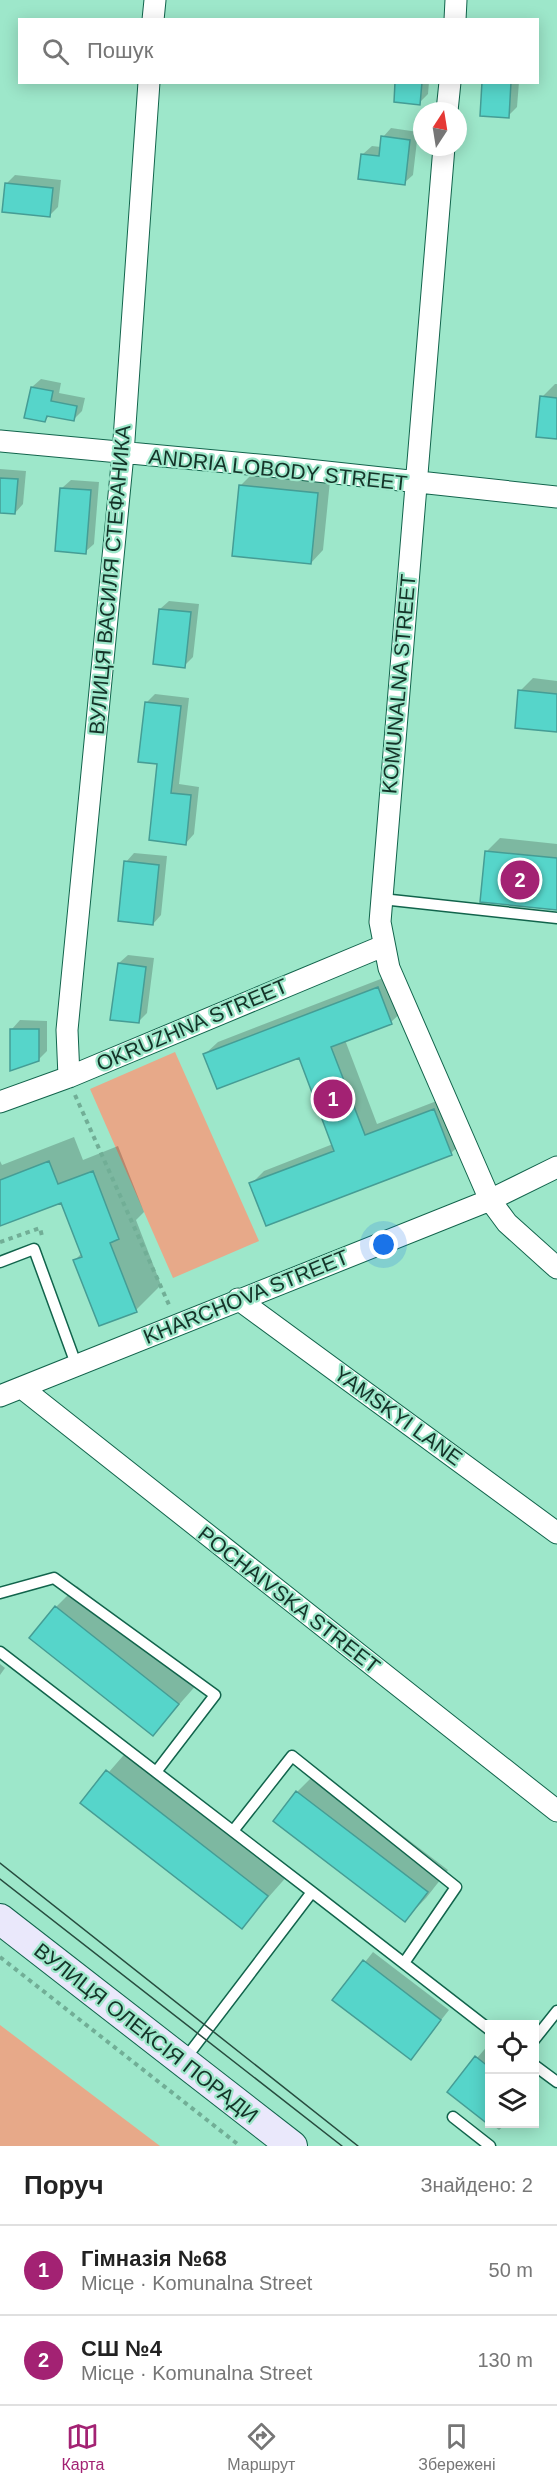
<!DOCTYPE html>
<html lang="uk">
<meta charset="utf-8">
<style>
body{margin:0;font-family:Arial,sans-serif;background:#f6f6f6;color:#222}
.controls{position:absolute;right:18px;bottom:18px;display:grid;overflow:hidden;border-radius:0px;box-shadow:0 3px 15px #0003}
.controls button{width:54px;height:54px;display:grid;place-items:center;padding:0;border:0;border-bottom:2px solid #e0e0e0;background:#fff;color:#222;font:30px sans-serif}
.compass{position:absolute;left:413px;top:102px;width:54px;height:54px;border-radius:50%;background:#fff;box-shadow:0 3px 15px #0003;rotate:12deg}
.you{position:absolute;left:384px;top:1245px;width:21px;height:21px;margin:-15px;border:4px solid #fff;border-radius:50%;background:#1a73e8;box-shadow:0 0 0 9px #1a73e833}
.badge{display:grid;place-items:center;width:39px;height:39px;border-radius:50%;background:#a32273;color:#fff;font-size:20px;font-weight:700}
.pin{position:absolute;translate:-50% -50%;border:3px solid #fff;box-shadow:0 2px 6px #0006}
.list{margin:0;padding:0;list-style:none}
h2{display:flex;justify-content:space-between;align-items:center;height:78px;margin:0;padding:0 24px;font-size:26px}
h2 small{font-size:20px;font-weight:400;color:#767676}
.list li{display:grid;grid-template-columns:39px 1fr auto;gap:18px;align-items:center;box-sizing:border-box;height:90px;padding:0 24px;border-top:2px solid #e0e0e0}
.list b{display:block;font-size:22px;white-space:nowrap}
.list p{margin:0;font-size:20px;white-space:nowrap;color:#767676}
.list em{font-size:20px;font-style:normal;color:#767676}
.icon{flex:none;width:33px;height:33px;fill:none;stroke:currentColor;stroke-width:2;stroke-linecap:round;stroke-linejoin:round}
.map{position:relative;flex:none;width:557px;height:2146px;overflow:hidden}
.search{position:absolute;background:#fff;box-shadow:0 3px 15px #0003;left:18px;right:18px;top:18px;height:66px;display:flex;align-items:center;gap:15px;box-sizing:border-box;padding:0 21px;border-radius:0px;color:#767676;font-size:22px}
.sheet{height:258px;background:#fff}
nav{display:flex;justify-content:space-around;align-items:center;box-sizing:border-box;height:84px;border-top:2px solid #e0e0e0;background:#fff;font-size:16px;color:#767676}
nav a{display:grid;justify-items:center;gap:3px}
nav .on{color:#a32273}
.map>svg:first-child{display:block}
.green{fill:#e7a989}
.shadow{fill:#0003}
.building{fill:#56d5ca;stroke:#459d95;stroke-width:1.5}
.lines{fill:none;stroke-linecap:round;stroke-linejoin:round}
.lane-casing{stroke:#12644c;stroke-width:13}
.street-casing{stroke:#12644c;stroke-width:23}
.secondary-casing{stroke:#12644c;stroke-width:32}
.path{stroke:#71ae96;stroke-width:4;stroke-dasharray:4.5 4.5;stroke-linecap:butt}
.lane{stroke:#fff;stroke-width:10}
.street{stroke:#fff;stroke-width:21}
.secondary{stroke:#eae8fb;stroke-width:30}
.tram{stroke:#274c3f;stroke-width:1.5}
.labels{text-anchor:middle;stroke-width:4.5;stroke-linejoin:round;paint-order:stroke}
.street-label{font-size:21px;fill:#143328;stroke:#9de7ca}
</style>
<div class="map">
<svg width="557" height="2146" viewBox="0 0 557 2146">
<rect width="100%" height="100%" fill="#9de7ca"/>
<!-- green -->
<path class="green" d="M175,1052L259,1241L173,1278L90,1089Z
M0,2025L160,2146H0Z"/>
<!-- shadow -->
<path class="shadow" d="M397,82H429L428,94L419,103Z
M484,82H519L517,107L508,116Z
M391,128L418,132L413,175L404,183L363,154L372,146L381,147L383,137Z
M15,175L61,180L58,207L50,215L6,184Z
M41,379L61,383L59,393L85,398L82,411L73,420L50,415L45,420L32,387Z
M555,384H557V437L542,397Z
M0,469L26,471L23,504L15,513L0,512Z
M253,473L330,481L323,550L311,563L240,486Z
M71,480L99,482L94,544L85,552L62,488Z
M169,601L199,604L193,657L184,666L160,609Z
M533,678L557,681V731L520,691Z
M155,694L189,698L179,784L199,787L194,834L186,843L158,763L147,702Z
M500,838L557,844V909L487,851Z
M134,853L167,856L161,915L153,924L126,862Z
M128,955L154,958L147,1013L138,1022L119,963Z
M391,975L404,1010L391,1022L345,1040L377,1124L447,1097L464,1141L451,1153L251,1184L264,1171L333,1144L299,1056L205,1054L218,1042Z
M20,1020L47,1021V1051L38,1060L12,1029Z
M74,1137L83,1160L118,1146L144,1212L136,1220L161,1285L136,1310L75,1260L82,1253L62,1201L0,1225V1161L2,1165Z
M77,1586L199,1682L153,1734L56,1607Z
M0,1664L5,1668L0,1675Z
M129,1749L289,1874L242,1927L82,1803Z
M318,1771L448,1870L426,1898L405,1920L297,1792Z
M373,1952L449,2010L411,2058L335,2000Z
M489,2044H490V2123L449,2091Z
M534,2079L539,2083L534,2089Z
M491,2124H506L499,2130Z"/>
<!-- building -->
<path class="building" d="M395,82H422L420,105L394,102Z
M482,82H511L509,118L480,116Z
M381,136L410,140L405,185L358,179L361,154L379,156Z
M5,183L53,188L50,217L2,212Z
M31,387L53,391L51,401L77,406L74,421L47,416L45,422L24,418Z
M540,396L557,398V439L536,437Z
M0,478L18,479L15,514L0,513Z
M239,485L318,493L311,564L232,556Z
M60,488L91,490L86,554L55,551Z
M159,609L191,612L185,668L153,664Z
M518,690L557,694V732L515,728Z
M145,702L181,706L171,793L191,795L186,845L149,840L157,764L138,762Z
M485,851L557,858V910L480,902Z
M124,861L159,865L153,925L118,921Z
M118,963L146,967L139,1023L110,1020Z
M378,987L392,1024L331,1047L365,1135L434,1109L452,1155L266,1226L249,1183L334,1151L299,1058L217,1089L203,1054Z
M10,1029H39V1061L10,1071Z
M49,1161L58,1184L93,1171L119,1239L110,1243L137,1312L99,1326L73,1260L82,1257L61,1203L0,1226V1180Z
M55,1606L179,1704L153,1736L29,1638Z
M106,1770L268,1896L242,1929L80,1803Z
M296,1791L428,1892L405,1922L273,1821Z
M363,1960L441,2020L411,2060L332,2000Z
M475,2056L489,2067V2125L447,2092Z"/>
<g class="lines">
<defs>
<path id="lane" d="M382,899L557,918
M0,1262L34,1249L76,1364
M0,1593L54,1578L215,1695L156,1772
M0,1652L312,1892
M233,1831L292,1756L456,1887L404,1963
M534,2040L557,2011
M185,2059L312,1892L490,2030
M534,2065L557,2082
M453,2117L490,2146"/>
<path id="street" d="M153,20L155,0
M455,20L456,0
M447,111L450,82
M444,147L380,922L389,968L490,1200L507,1223L557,1268
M0,441L280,467L557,497
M69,1077L67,1030L123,454L149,82
M0,1102L69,1077L383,946
M238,1299L557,1533
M22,1388L557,1811
M0,1396L490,1200L557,1167"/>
<path id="secondary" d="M0,1919L292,2146"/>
</defs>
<!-- lane casing -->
<use href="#lane" class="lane-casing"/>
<!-- street casing -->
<use href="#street" class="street-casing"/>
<!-- secondary casing -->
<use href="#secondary" class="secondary-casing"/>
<!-- path -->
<path class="path" d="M75,1095L170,1307
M0,1242L40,1228L42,1236
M0,1957L240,2146"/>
<!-- lane -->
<use href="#lane" class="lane"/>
<!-- street -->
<use href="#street" class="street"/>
<!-- secondary -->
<use href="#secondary" class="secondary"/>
<!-- tram -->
<path class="tram" d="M0,1863L358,2146
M0,1879L342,2146"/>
</g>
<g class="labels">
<!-- street labels -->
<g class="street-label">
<text transform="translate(278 470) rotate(6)" y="7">ANDRIA LOBODY STREET</text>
<text transform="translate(110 580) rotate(-85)" y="7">ВУЛИЦЯ ВАСИЛЯ СТЕФАНИКА</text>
<text transform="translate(399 684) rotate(-85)" y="7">KOMUNALNA STREET</text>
<text transform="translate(192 1025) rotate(-23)" y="7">OKRUZHNA STREET</text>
<text transform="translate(246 1297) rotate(-22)" y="7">KHARCHOVA STREET</text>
<text transform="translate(398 1416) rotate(36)" y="7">YAMSKYI LANE</text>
<text transform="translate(289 1600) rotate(38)" y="7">POCHAIVSKA STREET</text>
<text transform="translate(146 2033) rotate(38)" y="7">ВУЛИЦЯ ОЛЕКСІЯ ПОРАДИ</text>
</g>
</g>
</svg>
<div class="controls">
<button><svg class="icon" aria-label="locate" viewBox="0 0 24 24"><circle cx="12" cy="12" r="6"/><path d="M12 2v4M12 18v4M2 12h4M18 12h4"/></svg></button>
<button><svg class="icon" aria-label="layers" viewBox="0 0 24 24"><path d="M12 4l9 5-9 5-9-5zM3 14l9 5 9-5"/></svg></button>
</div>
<svg class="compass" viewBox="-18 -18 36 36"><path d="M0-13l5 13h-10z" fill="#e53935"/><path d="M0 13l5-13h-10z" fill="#767676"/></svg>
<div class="you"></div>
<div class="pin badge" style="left:333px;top:1099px">1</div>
<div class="pin badge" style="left:520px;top:880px">2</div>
<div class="search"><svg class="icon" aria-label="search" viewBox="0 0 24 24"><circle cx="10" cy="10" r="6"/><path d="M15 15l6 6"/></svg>Пошук</div>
</div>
<section class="sheet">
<h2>Поруч<small>Знайдено: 2</small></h2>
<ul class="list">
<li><span class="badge">1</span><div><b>Гімназія №68</b><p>Місце · Komunalna Street</p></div><em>50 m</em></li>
<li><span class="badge">2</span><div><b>СШ №4</b><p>Місце · Komunalna Street</p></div><em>130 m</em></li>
</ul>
</section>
<nav>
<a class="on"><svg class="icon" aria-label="map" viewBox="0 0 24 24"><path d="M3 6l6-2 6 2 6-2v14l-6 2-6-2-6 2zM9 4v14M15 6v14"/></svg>Карта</a>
<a><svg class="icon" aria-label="directions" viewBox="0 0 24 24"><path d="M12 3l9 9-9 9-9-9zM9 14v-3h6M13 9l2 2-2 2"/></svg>Маршрут</a>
<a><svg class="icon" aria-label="saved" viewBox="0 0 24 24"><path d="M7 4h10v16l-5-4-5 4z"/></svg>Збережені</a>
</nav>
